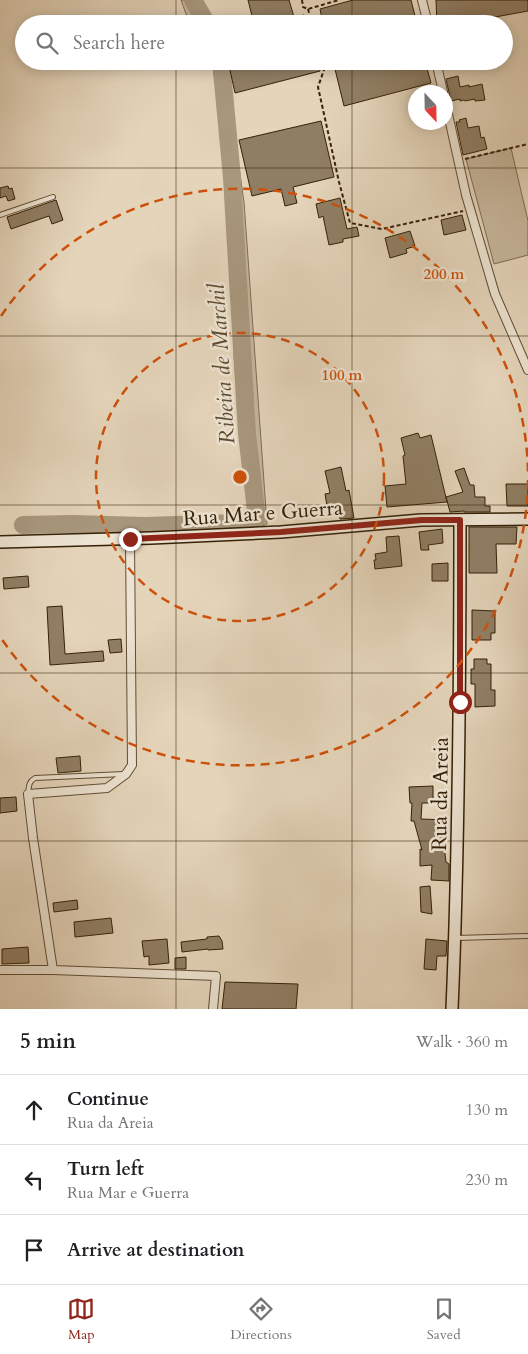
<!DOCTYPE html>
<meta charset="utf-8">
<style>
body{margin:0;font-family:Cardo,serif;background:#f2f2f2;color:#202124}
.compass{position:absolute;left:408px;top:85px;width:45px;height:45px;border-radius:50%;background:#fff;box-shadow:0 2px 12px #0003;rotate:158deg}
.stop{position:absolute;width:15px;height:15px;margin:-11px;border:4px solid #8f2418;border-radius:50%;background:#fff}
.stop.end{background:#8f2418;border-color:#fff;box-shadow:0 1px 5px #0008}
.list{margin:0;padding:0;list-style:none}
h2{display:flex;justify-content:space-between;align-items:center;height:65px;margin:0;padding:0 20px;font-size:21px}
h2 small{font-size:16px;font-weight:400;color:#757577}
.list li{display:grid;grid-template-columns:32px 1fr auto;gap:15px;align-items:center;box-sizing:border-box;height:70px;padding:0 20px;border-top:1px solid #e0e0e0}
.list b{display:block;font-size:19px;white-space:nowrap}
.list p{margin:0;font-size:16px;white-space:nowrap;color:#757577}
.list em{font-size:16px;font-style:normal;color:#757577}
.icon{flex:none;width:28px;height:28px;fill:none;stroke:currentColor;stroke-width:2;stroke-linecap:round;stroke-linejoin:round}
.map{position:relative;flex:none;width:528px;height:1009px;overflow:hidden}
.search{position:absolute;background:#fff;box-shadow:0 2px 12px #0003;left:15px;right:15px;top:15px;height:55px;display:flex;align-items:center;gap:12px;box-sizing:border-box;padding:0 18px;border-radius:28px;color:#757577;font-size:19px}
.sheet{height:275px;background:#fff}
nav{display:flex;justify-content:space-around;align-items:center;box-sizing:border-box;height:70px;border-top:1px solid #e0e0e0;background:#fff;font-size:14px;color:#757577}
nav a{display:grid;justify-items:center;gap:2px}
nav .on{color:#8f2418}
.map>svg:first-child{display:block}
.green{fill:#c6b69c;stroke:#7d6c52}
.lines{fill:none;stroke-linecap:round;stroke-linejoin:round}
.river{stroke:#a8977d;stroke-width:18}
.building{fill:#907e64;stroke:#342107}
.lane-casing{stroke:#604e34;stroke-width:6}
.street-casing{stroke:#604e34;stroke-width:10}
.secondary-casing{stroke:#342107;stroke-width:14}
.path{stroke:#342107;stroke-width:2;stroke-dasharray:4 2.5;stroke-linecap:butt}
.lane{stroke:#ede3d2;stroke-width:4}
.street{stroke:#ede3d2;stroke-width:8}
.secondary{stroke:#ede3d2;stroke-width:11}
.route{stroke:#8f2418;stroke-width:6}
.grid{fill:none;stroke:#342107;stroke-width:1;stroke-opacity:0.55}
.ring{fill:none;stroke:#cd510b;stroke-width:2.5;stroke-dasharray:9 6}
.labels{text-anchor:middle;stroke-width:5;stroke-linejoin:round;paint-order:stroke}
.street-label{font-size:21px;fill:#342107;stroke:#ede3d2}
.water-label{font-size:22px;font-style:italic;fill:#5d4a30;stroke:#ede3d2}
.centre{fill:#cd510b;stroke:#ede3d2;stroke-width:2.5}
.ring-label{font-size:15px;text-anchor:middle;font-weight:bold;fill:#cd510b;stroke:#ede3d2;stroke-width:5;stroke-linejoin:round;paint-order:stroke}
</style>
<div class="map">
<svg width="528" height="1009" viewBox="0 0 528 1009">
<rect width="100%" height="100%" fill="#e4d4ba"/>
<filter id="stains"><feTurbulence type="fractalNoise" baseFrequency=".004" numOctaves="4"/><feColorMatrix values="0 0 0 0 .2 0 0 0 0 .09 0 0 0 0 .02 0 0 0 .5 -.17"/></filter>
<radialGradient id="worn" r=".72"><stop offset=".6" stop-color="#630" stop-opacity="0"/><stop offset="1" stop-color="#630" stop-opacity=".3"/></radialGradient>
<!-- green -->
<path class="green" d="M181,0H200L216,24H196L186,14Z
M212,61H226L229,97L244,202L267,524L260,527L248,529L246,516L249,507L242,460L234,355L232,259L222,131Z
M511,148L528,221V255L494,264L466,159Z"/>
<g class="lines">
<!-- river -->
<path class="river" d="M193,0L207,24
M23,525L72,524L145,526L238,523L257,519L247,434L232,178L221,61"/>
</g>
<!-- building -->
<path class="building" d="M248,0H289L294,17L304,15L307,24H254Z
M353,0H411L417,24H323L320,9Z
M436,0H528V11L457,24H437Z
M228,61H318L320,71L235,93Z
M347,61H425L431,83L344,106L334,65Z
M458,76L460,87L469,85V87L482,84L485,100L475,101V99L465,101L464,100L460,101V99L451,101L446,79Z
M466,118L468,128L479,126L481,138L484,137L487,149L463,155L456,122H460L459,120Z
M321,121L334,177L293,187L297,203L285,206L281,189L252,196L239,140Z
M8,186L9,189L12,188L15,199L8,201L6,196L0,198V188Z
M340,198L347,229L357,227L359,236L343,239V242L329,245L323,216L319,218L316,204Z
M56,200L63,220L52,224L49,216L11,229L7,217Z
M462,215L466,230L444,235L441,220Z
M410,231L415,246L406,249L407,253L390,258L385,238Z
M418,433L420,438L431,435L447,502L387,507L385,486L406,484L403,456L405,455L401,438Z
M341,467L346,491L349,490L354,518L340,519L337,504L327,506L325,494L330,493L325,471Z
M464,468L470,485H474L475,497H485V506H490V512H464V511L450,512L446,497L463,492L455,471Z
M506,484H528V506H507Z
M469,527H517L516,544H496L497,573H469Z
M442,529L443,543L428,545L429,550H421L419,532Z
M399,536L402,566L375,569L374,560H376L375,554L387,552L386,537Z
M448,563V581H432V564Z
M28,576L29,587L4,589L3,578Z
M62,606L65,654L103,651L104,661L50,665L47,607Z
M472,610L495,611V633H491V640H472Z
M121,639L122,652L110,653L108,640Z
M474,659H487V664H491V690H495V706L475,707V684H471V669H474Z
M80,756L81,771L58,773L56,758Z
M433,786V803H422L421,819L447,820V832L442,831L446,862L449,864V881L431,880L432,865L420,866V849L422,850L414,821H411L412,803H410L409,787Z
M16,797L17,811L0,813V798Z
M430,886L432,914L421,912L420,887Z
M77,900L78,909L54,912L53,903Z
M111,918L113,933L75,937L74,922Z
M219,936L222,941L223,949L208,950V949L182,952L181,942L207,939V937Z
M167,939L169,963L149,965V956L144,957L142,941Z
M426,939L447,941L446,956H437L436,970L424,969Z
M28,947L29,963L2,964V949Z
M186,957V969H175V958Z
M225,982L298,984L296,1009H222Z"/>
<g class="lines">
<defs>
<path id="lane" d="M0,215L53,197
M28,794C29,787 28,782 35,778L124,774
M455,938L528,936"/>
<path id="street" d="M422,0L428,24
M436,61L443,92
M446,105L466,195L495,294L528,370
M130,539L132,765L126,774L107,788L28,794L33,838L53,970L216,976L213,1009
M0,970H53"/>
<path id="secondary" d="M0,542L151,538L281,532L421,520L528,519
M452,1009C459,846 460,683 460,520"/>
</defs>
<!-- lane casing -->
<use href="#lane" class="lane-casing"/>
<!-- street casing -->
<use href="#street" class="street-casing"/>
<!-- secondary casing -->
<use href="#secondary" class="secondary-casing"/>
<!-- path -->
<path class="path" d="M302,0L303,7L308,9L339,0
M308,9L312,24
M324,61L325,67L318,87L339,182L350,223L382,229L463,211
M465,159L528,144"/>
<!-- lane -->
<use href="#lane" class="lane"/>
<!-- street -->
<use href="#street" class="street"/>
<!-- secondary -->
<use href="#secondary" class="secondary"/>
</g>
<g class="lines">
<!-- route -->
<path class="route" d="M130,539L281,532L422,520H460V702"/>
</g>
<!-- grid -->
<path class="grid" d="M176,0V24M352,0V24M176,61V1009M352,61V1009M0,168H528M0,336H528M0,505H528M0,673H528M0,841H528"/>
<!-- distance rings -->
<g class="ring">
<circle cx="240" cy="477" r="144"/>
<path d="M528 480A288 288 0 0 1 1 638M1 316A288 288 0 0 1 528 474"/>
</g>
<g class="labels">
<!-- street labels -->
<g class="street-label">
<text transform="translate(263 513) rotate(-4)" y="7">Rua Mar e Guerra</text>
<text transform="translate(440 794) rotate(-89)" y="7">Rua da Areia</text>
</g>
<!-- water labels -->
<g class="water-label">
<text transform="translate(221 364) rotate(-94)" y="8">Ribeira de Marchil</text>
</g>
</g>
<circle cx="240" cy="477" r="8" class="centre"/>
<g class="ring-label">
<text x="444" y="279">200 m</text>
<text x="342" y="380">100 m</text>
</g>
<rect width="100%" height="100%" filter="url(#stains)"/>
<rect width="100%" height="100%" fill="url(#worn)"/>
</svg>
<svg class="compass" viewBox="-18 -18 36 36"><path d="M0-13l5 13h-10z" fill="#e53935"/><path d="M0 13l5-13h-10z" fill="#757577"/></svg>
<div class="stop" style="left:460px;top:702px"></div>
<div class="stop end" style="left:130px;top:539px"></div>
<div class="search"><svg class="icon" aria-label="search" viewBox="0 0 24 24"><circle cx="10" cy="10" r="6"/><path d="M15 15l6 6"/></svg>Search here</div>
</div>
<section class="sheet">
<h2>5 min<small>Walk · 360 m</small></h2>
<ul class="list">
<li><svg class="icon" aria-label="ahead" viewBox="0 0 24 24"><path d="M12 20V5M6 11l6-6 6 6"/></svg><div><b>Continue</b><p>Rua da Areia</p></div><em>130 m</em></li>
<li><svg class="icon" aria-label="left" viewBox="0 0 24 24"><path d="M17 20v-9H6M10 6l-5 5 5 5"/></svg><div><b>Turn left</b><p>Rua Mar e Guerra</p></div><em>230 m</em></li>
<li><svg class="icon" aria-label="arrive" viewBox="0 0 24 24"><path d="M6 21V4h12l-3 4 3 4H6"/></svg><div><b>Arrive at destination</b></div></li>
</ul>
</section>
<nav>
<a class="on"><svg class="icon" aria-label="map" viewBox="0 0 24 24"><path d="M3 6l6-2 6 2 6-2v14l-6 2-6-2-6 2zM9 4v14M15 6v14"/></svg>Map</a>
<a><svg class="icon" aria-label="directions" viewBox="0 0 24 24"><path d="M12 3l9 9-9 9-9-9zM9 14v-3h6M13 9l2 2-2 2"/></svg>Directions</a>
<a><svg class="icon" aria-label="saved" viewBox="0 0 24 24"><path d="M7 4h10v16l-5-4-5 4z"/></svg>Saved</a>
</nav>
